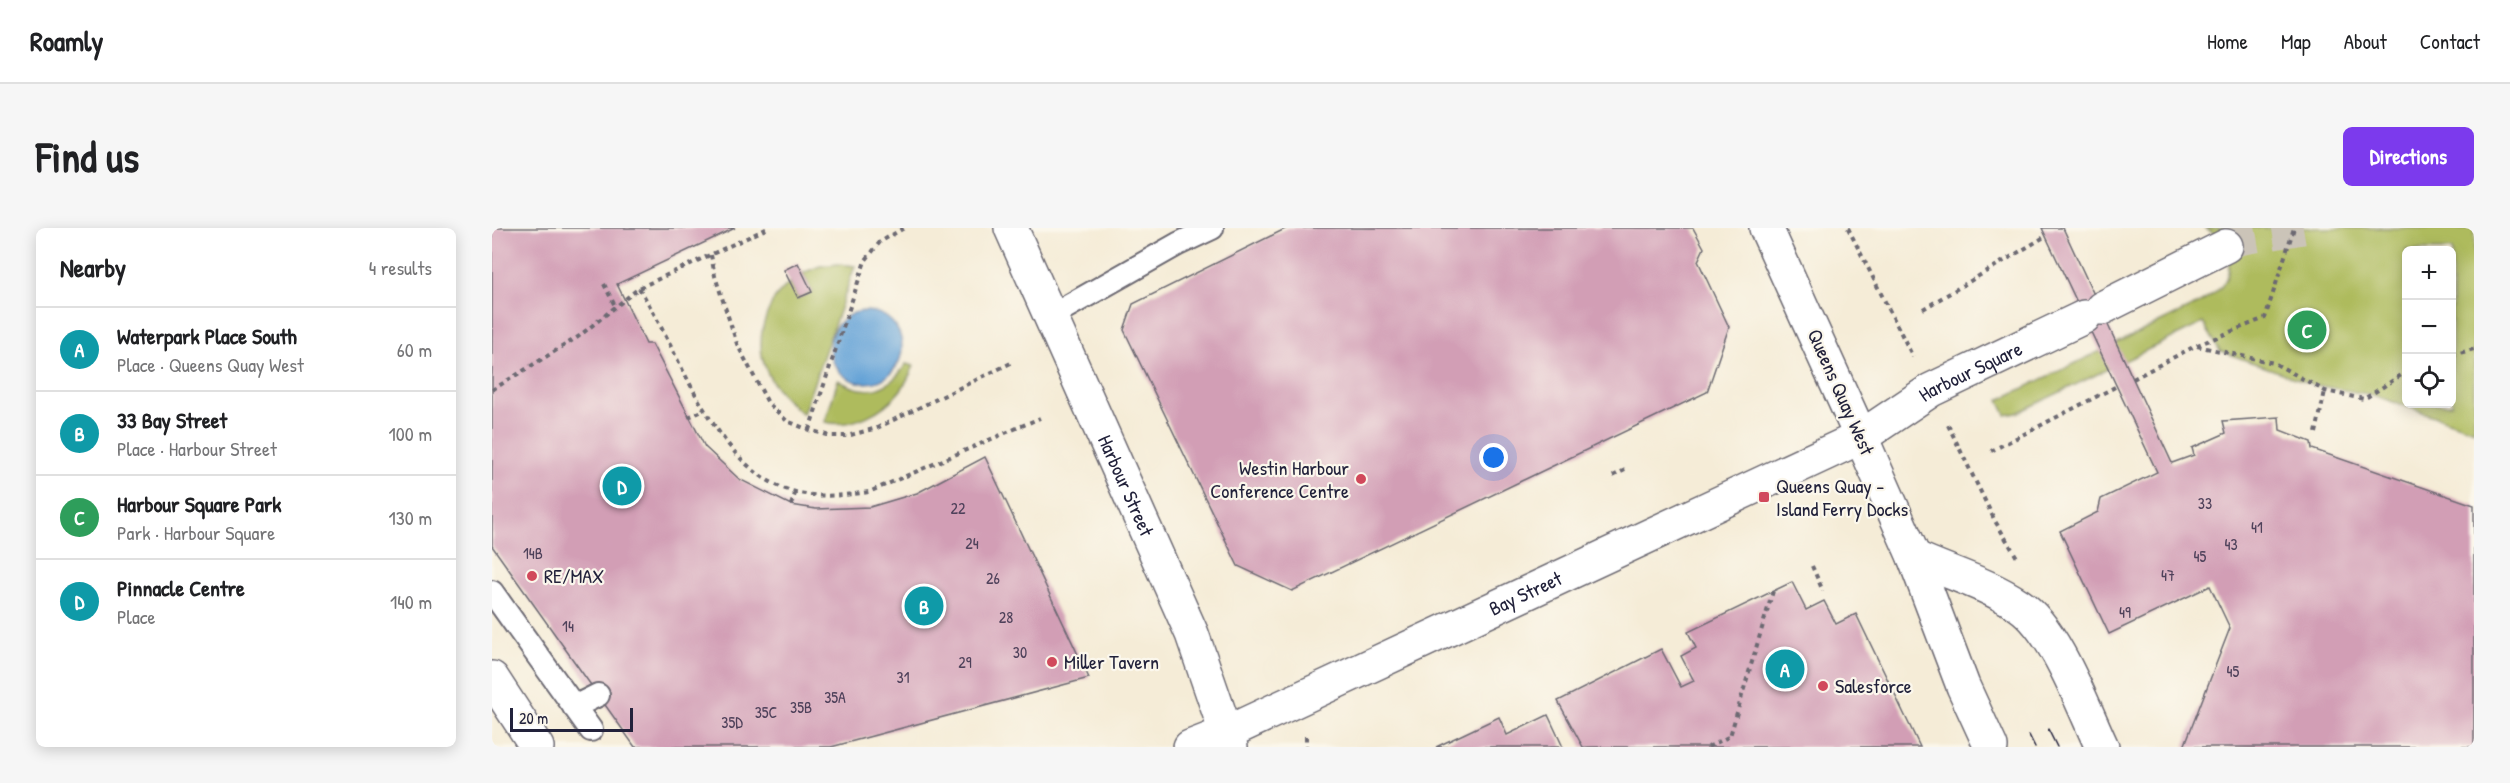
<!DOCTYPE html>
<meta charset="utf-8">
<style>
body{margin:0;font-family:"Patrick Hand",sans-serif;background:#f6f6f6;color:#202124}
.controls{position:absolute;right:18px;top:18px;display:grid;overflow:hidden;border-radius:9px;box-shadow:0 3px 15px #0003}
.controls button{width:54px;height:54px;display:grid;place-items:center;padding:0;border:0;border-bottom:2px solid #e0e0e0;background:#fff;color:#202124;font:30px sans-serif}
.scale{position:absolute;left:18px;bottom:15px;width:123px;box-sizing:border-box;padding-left:6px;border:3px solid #22223b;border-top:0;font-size:16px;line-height:21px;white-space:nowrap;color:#22223b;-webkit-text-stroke:4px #fbf7ec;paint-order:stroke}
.you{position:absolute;left:1002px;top:230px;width:21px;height:21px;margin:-15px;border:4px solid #fff;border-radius:50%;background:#1a73e8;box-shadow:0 0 0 9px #1a73e833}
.badge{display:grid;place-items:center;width:39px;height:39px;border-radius:50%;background:#7c3aed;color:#fff;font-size:20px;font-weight:700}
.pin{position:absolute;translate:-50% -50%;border:3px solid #fff;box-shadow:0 2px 6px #0006}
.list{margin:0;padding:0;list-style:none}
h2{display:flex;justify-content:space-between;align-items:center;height:78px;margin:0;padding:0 24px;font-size:26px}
h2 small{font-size:20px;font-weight:400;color:#757577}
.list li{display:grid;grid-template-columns:39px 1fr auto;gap:18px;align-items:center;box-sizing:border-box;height:84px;padding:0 24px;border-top:2px solid #e0e0e0}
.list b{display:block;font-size:22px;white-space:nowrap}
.list p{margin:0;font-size:20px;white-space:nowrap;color:#757577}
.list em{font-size:20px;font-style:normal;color:#757577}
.icon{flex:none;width:33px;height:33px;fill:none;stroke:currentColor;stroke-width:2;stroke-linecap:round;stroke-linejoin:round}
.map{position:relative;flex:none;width:1982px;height:519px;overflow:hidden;border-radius:9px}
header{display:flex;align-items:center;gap:36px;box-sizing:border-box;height:84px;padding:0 30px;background:#fff;border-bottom:2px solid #e0e0e0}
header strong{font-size:28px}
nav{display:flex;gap:33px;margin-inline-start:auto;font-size:21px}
.intro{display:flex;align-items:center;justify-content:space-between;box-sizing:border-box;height:144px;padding:0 36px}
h1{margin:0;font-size:42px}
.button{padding:15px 27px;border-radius:9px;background:#7c3aed;color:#fff;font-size:21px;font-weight:700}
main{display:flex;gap:36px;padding:0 36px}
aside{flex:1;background:#fff;border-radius:9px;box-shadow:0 3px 15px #0003}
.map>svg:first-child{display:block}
.green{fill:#aebb5d;stroke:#686e4c;stroke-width:1.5;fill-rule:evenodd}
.water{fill:#65a3d7;stroke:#446289;stroke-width:1.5}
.building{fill:#d29eb5}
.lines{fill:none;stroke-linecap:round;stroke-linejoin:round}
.minor-tunnel{stroke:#cbc4b8;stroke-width:33;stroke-dasharray:33 16;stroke-linecap:butt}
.service-casing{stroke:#6c6972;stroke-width:26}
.minor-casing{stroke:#6c6972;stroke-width:36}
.secondary-casing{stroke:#6c6972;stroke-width:36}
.primary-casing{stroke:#6c6972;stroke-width:36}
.trunk-casing{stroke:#6c6972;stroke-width:36}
.motorway-casing{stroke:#6c6972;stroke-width:36}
.path{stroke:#6c6972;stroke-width:4;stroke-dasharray:4.5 4.5;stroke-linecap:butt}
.service{stroke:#fff;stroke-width:22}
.minor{stroke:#fff;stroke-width:33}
.secondary{stroke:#fff;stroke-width:33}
.primary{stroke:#fff;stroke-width:33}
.trunk{stroke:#fff;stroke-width:33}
.motorway{stroke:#fff;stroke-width:33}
.tram{stroke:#22223b;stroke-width:1.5}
.poi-dot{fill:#d1495b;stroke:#fbf7ec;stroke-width:2}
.labels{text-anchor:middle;stroke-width:4.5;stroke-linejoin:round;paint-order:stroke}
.number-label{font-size:16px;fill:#4e415a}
.street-label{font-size:20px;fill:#22223b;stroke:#fbf7ec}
.poi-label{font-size:20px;fill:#22223b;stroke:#fbf7ec;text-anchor:start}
</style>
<header>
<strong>Roamly</strong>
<nav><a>Home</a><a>Map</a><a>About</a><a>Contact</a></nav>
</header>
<div class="intro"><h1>Find us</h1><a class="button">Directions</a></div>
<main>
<aside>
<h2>Nearby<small>4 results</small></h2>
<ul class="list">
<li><span class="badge" style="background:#0f9aa8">A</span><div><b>Waterpark Place South</b><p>Place · Queens Quay West</p></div><em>60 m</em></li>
<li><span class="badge" style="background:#0f9aa8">B</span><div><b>33 Bay Street</b><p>Place · Harbour Street</p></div><em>100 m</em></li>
<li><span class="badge" style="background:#2e9e5b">C</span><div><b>Harbour Square Park</b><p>Park · Harbour Square</p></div><em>130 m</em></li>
<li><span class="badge" style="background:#0f9aa8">D</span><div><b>Pinnacle Centre</b><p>Place</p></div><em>140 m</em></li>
</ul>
</aside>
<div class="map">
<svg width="1982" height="519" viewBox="0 0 1982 519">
<rect width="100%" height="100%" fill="#fbf7ec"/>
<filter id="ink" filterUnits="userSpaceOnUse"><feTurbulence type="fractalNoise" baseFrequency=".0167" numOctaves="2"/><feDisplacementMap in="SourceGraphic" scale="12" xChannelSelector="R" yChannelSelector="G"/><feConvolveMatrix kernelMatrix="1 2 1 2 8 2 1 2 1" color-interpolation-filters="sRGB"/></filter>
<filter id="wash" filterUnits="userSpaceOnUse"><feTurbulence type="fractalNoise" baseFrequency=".008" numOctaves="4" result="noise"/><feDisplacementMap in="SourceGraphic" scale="24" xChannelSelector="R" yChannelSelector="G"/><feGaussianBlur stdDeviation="1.35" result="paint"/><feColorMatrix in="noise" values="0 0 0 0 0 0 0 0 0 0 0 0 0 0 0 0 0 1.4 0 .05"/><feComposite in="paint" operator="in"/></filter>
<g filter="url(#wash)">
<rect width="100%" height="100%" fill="#f5ecd7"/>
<!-- green -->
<path class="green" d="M1712,0H1982V202L1881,167L1823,157L1728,123L1711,95L1525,185L1514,187L1507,172L1702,78C1712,73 1722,67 1729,59C1745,39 1734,10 1712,0ZM1914,22H1960V176H1914Z
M346,36L363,38L311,186C273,157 256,121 280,75C284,67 292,60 298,54L306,70L320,64L311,45L328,38Z
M414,136L422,138C418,146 414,156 408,163C392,183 360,201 333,194L346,152C374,169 396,164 414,136Z"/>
<!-- water -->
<path class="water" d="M338 119a36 36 0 1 1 72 0a36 36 0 1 1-72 0Z"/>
<g id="blocks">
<!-- building -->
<path class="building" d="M0,0H243L125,56L154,116H160L213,219L247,251L299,277L324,281L378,279L425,265L493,229L597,450L339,519H143L0,318Z
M795,0H1201L1212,20L1206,33L1237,99L1215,164L800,363L746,338L632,102L641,76Z
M1550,0H1571L1680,235L1702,227L1700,220L1734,205L1731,193L1787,189L1788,202L1819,214L1820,221L1982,277V519H1692L1738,400L1718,358L1617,406L1568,303L1606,284L1609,271L1665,244Z
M306,35L320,64L306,70L292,42Z
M1300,354L1314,382L1332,373L1344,396L1364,386L1428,519H1091L1066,473L1169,421L1189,459L1202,453L1189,428L1204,420L1196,404Z
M1056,487L1071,519H944L1007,489L1015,507Z"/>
</g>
</g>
<g filter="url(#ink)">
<use href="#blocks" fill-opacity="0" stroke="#6c6972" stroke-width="1.5"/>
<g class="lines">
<!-- minor-tunnel -->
<path class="minor-tunnel" d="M1734,18L1746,11L1811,0"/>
<defs>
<path id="service" d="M557,89L686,16L720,0
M0,364L99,502
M82,479L106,467"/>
<g id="minor">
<path d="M1610,80L1734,18"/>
<path id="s1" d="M1369,209L1439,162L1592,89"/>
<path d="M1422,329C1457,345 1496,356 1527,377C1564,402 1591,479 1610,519"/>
</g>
<g id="secondary">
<path id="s2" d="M698,519L734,505L1369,209L1422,329L1471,458L1499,519"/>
</g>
<path id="primary" d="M1274,0L1369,209"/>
<g id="trunk">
<path id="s3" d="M519,0L700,406L739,519"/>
</g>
<path id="motorway" d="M0,450L45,519"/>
</defs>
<!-- service casing -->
<use href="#service" class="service-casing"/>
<!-- minor casing -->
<use href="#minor" class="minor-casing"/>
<!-- secondary casing -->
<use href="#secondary" class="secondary-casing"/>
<!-- primary casing -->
<use href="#primary" class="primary-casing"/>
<!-- trunk casing -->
<use href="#trunk" class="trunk-casing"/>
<!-- motorway casing -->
<use href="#motorway" class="motorway-casing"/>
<!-- path -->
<path class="path" d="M1356,0L1421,129
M219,27L223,48L245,116L276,175L295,193L317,202L339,208H355L385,200L519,135
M112,56L123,78
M147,60C187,122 219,231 291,260C318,271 350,268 377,264L548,190
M1431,81L1554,8
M1705,118L1782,135L1833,163L1872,171L1914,144
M1960,127L1982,121
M1641,151L1703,118L1773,90L1802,0
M0,162L86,109L147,60L276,0
M196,189L213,182
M1456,197L1503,293L1526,331
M317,202L373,33L388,14L412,0
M1824,205L1833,163
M1499,223L1625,158
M1121,248L1137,240
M299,277L304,263
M1320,338L1331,363
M814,508V519
M1216,519L1238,508L1281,363"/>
<!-- service -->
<use href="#service" class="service"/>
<!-- minor -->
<use href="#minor" class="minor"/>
<!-- secondary -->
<use href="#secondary" class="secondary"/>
<!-- primary -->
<use href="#primary" class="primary"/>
<!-- trunk -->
<use href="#trunk" class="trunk"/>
<!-- motorway -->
<use href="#motorway" class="motorway"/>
<!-- tram -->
<path class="tram" d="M1556,501L1565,519
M1537,507L1543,519"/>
</g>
</g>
<!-- markers -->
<g class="poi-dot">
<circle cx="869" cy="251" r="6"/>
<rect x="1266" y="263" width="12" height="12" rx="3"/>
<circle cx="40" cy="348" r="6"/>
<circle cx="560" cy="434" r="6"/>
<circle cx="1331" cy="458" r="6"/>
</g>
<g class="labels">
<!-- number labels -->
<g class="number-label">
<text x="1713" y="281">33</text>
<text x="466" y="286">22</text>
<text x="1765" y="305">41</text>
<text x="480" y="321">24</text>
<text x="1739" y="322">43</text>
<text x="41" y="331">14B</text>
<text x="1708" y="334">45</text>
<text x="1676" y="353">47</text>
<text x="501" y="356">26</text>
<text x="1633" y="390">49</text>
<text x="514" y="395">28</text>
<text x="76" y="404">14</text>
<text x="528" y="430">30</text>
<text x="473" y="440">29</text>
<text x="1741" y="449">45</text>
<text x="411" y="455">31</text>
<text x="343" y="475">35A</text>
<text x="309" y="485">35B</text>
<text x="274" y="490">35C</text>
<text x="240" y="500">35D</text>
</g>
<!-- street labels -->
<g class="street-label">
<text dy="7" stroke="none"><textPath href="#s1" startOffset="128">Harbour Square</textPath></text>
<text transform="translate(1349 164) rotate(66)" y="7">Queens Quay West</text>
<text dy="7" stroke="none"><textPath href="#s3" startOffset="282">Harbour Street</textPath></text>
<text dy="7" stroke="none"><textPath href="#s2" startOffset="369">Bay Street</textPath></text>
</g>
<!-- poi labels -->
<g class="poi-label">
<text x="857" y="247" text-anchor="end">Westin Harbour<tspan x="857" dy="23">Conference Centre</tspan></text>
<text x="1284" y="265">Queens Quay -<tspan x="1284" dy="23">Island Ferry Docks</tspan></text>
<text x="52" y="355">RE/MAX</text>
<text x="572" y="441">Miller Tavern</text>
<text x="1343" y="465">Salesforce</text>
</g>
</g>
</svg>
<div class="controls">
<button>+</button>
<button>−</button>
<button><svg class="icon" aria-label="locate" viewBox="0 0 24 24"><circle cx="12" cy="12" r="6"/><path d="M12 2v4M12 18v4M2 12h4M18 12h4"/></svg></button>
</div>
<div class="scale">20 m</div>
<div class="you"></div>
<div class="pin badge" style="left:1293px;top:441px;background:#0f9aa8">A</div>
<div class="pin badge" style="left:432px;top:378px;background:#0f9aa8">B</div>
<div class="pin badge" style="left:1815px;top:102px;background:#2e9e5b">C</div>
<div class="pin badge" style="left:130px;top:258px;background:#0f9aa8">D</div>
</div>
</main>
